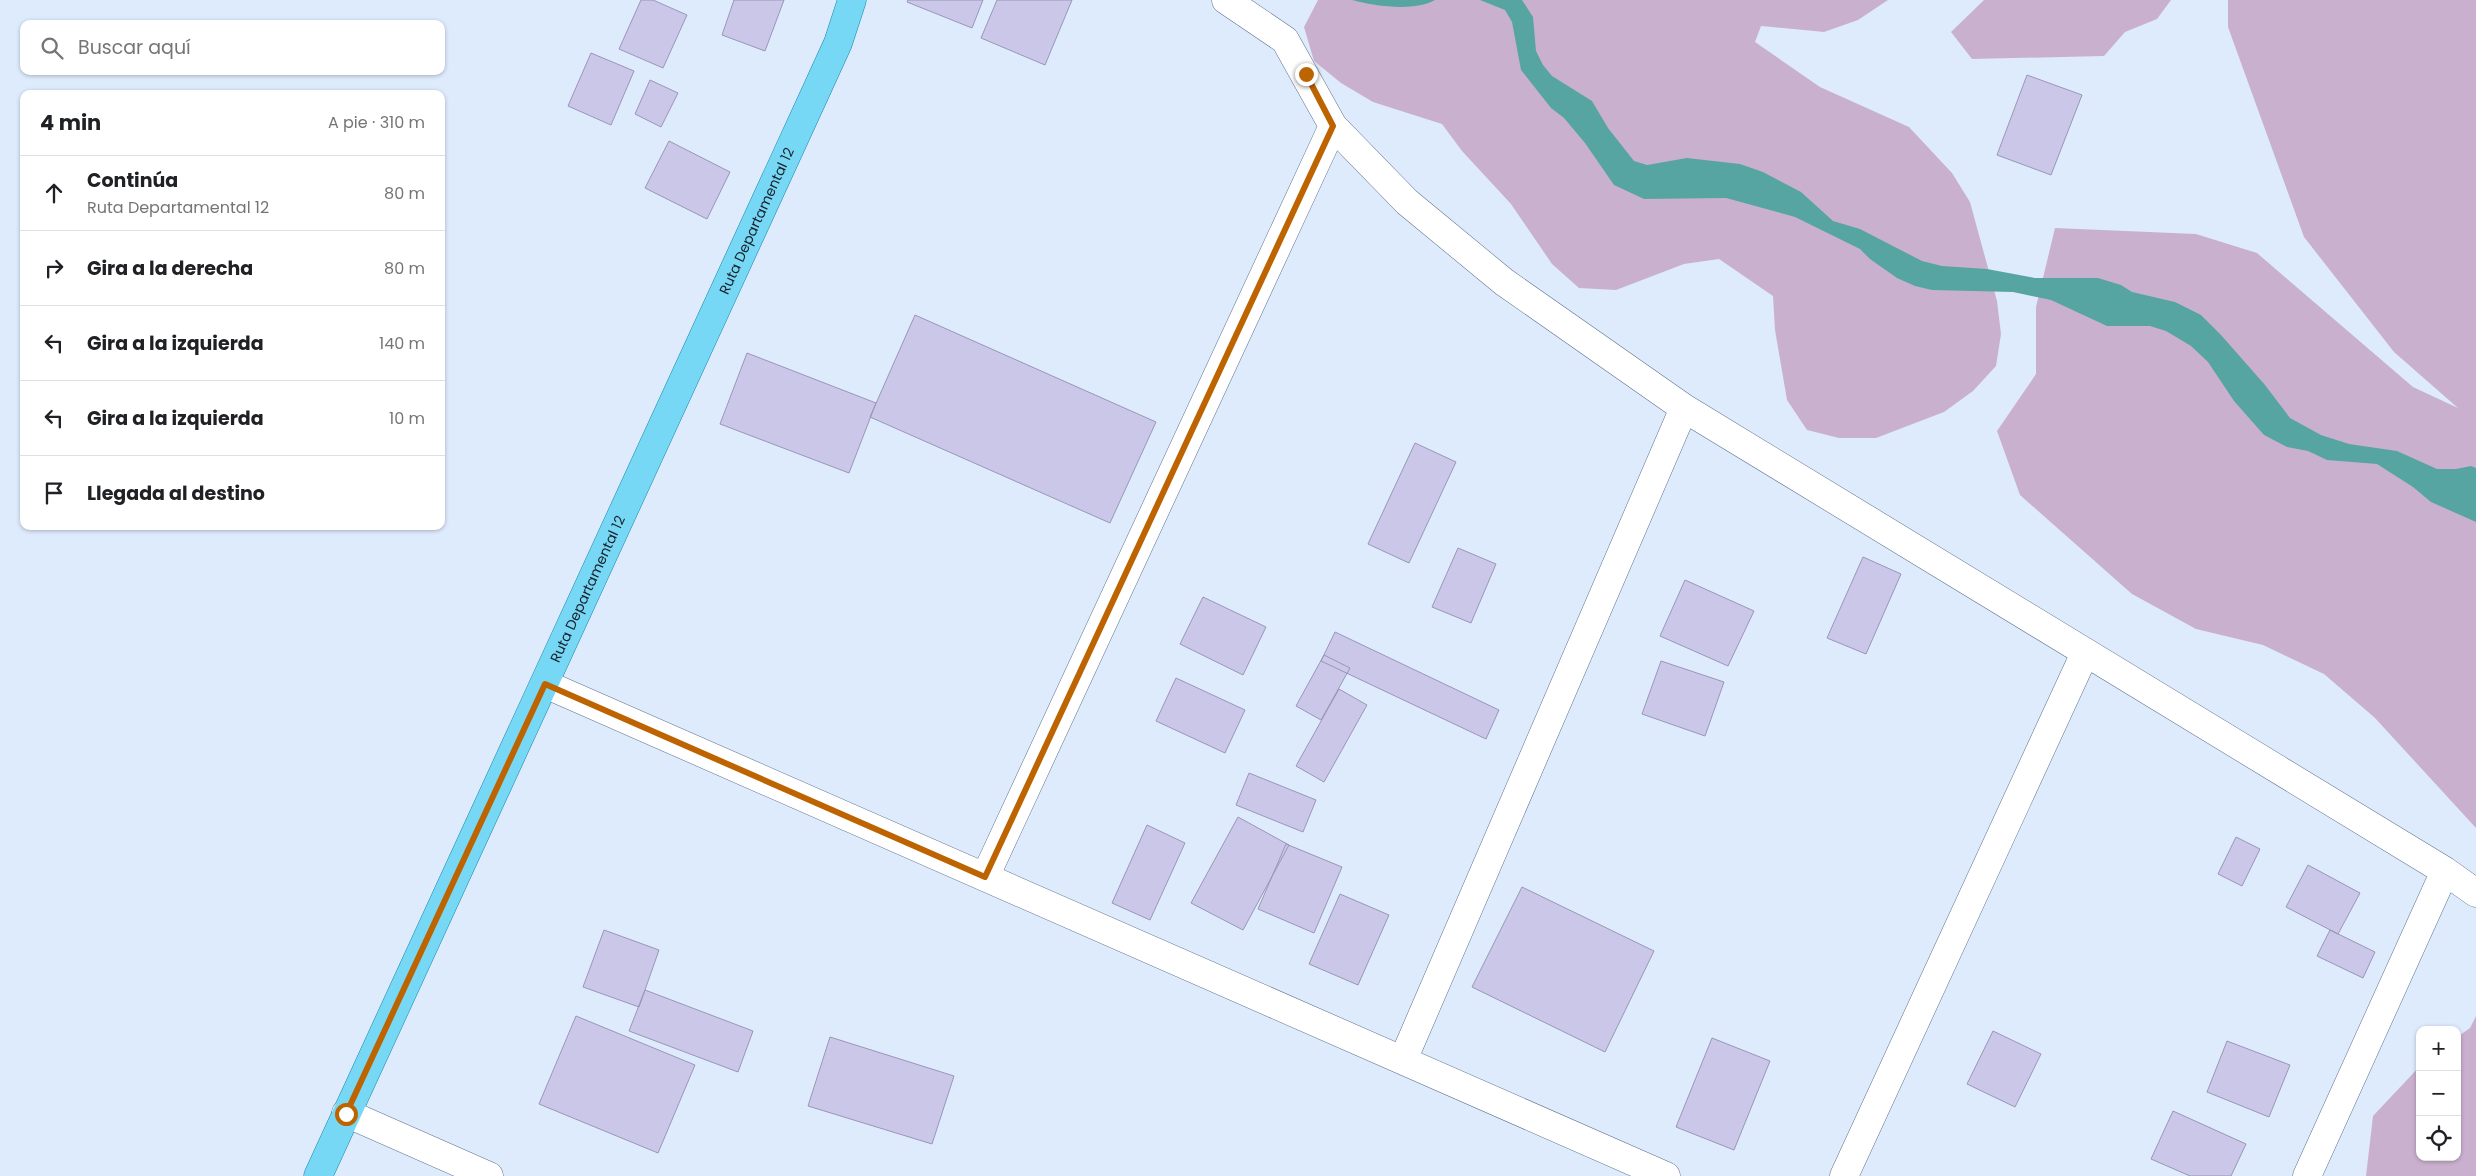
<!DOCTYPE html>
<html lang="es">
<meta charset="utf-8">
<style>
body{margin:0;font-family:Poppins,sans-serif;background:#f2f2f2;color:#202124}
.controls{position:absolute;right:15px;bottom:15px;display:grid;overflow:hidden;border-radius:10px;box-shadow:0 1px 4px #0004}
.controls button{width:45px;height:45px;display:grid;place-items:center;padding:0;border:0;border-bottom:1px solid #e0e0e0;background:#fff;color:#202124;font:25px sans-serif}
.stop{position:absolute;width:15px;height:15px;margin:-11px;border:4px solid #bd6401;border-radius:50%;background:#fff}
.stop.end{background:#bd6401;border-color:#fff;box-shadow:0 1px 5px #0008}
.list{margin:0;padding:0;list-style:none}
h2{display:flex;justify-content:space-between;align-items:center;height:65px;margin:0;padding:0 20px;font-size:21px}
h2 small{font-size:16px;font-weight:400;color:#757577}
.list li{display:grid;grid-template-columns:32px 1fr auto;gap:15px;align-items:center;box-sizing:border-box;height:75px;padding:0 20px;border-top:1px solid #e0e0e0}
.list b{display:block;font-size:19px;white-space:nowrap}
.list p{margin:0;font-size:16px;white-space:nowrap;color:#757577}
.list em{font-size:16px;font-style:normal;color:#757577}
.icon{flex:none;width:28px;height:28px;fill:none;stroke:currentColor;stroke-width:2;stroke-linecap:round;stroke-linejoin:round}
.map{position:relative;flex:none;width:2476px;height:1176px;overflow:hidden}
.search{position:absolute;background:#fff;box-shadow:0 1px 4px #0004;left:20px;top:20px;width:425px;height:55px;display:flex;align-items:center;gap:12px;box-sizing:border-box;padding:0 18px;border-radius:10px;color:#757577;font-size:19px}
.panel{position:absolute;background:#fff;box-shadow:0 1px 4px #0004;left:20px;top:90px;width:425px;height:440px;border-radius:10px}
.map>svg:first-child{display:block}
.green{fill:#cab0cf}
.water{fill:#57a5a2}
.building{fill:#cac7e9;stroke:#9996b7}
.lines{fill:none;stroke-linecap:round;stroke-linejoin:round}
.minor-casing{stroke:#60738e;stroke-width:29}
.major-casing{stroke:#1a87a9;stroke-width:29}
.minor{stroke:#fff;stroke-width:28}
.major{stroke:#76d8f4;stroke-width:28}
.route{stroke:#bd6401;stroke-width:6}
.labels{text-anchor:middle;stroke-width:4;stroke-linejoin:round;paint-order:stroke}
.street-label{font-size:14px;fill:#19202b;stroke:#fff}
</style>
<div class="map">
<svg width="2476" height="1176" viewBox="0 0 2476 1176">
<rect width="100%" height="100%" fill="#deebfd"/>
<!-- green -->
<path class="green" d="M1318,0H1888L1858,20L1824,32L1761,26L1755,42L1820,87L1909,127L1952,173L1970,202L1997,301L2001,334L1996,366L1973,391L1944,412L1876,438H1839L1807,430L1787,400L1775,330L1773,296L1719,259L1684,264L1616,290L1579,288L1552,264L1511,204L1462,151L1442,124L1373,102L1341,83L1314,61L1304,27Z
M1984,0H2171L2157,19L2125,32L2104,56L1972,59L1951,32Z
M2228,0H2476V828L2375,718L2324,674L2263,645L2196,629L2132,594L2020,495L1997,431L2036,374V307L2055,228L2196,234L2257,253L2413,387L2458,408L2394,352L2304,237L2228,27Z
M2476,1016V1176H2366L2373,1116L2420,1066V1157H2457V1037L2470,1028Z"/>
<!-- water -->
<path class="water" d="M1352,0H1435C1414,12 1374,6 1352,0Z
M1480,0H1522L1533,17L1536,51L1543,65L1552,76L1592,101L1608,128L1634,161L1647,165L1687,158L1740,164L1763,172L1801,192L1833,221L1860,229L1922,261L1942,266L1987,269L2035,278H2098L2121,285L2132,292L2175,302L2201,315L2221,335L2265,385L2290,418L2321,435L2349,444L2397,451L2437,469H2456L2471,466L2476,468V522L2431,502L2413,487L2377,464L2327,460L2308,451L2287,447L2264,435L2234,401L2208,362L2191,346L2166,331L2150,326H2107L2051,300L2013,292L1932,290L1915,286L1897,278L1870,259L1860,249L1795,217L1726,198L1644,199L1614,185L1585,143L1564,118L1551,108L1521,70L1512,22L1505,10Z"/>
<!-- building -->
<path class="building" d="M641,0H653L687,15L663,68L619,49Z
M734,0H784L765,51L722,35Z
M908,0H983L972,28L907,2Z
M997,0H1072L1045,65L981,38Z
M591,53L634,71L611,125L568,106Z
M2027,75L2082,95L2051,175L1997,155Z
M650,80L678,93L661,127L635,114Z
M669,141L730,172L707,219L645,188Z
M915,315L1156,422L1110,523L870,417Z
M747,353L876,403L849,473L720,424Z
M1415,443L1456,462L1409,563L1368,544Z
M1458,548L1496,564L1471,623L1432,607Z
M1863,557L1901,574L1866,654L1827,638Z
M1685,580L1754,611L1728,666L1660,636Z
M1203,597L1266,627L1243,675L1180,644Z
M1335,632L1499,710L1486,739L1321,661Z
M1324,655L1350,668L1321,720L1296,706Z
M1661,661L1724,682L1705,736L1642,714Z
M1176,678L1245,710L1225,753L1156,721Z
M1339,689L1367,705L1324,782L1296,766Z
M1249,773L1316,800L1303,832L1236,805Z
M1238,817L1289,845L1243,930L1191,903Z
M1147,825L1185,843L1150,920L1112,903Z
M2236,837L2260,849L2242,886L2218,874Z
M1286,844L1342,867L1314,933L1258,909Z
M2308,865L2360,893L2338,934L2286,907Z
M1522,887L1654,951L1605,1052L1472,987Z
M1340,894L1389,915L1358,985L1309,964Z
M604,930L659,950L639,1007L583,987Z
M2330,930L2375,952L2363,978L2317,956Z
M645,990L753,1031L738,1072L629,1031Z
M576,1016L695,1065L658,1153L539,1104Z
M1993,1031L2041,1054L2015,1107L1967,1084Z
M830,1037L954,1076L932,1144L808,1106Z
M1712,1038L1770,1061L1734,1150L1676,1127Z
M2227,1041L2290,1065L2269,1117L2207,1092Z
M2173,1111L2246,1144L2231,1176H2190L2151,1159Z"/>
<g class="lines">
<defs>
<path id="minor" d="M1226,0L1285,40L1333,126L1407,202L1504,282L1684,408L2445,871L2476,893
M545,684L1666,1176
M985,877L1333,126
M1403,1060L1684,408
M346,1113L489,1176
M1844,1176L2085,653
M2307,1176L2445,871"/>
<g id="major">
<path id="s1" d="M318,1176L812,100L838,43L852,0"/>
</g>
</defs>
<!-- minor casing -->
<use href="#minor" class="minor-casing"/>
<!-- major casing -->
<use href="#major" class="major-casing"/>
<!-- minor -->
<use href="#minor" class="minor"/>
<!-- major -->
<use href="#major" class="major"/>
</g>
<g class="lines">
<!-- route -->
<path class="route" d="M346,1114L545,684L985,877L1333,126L1306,74"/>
</g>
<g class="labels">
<!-- street labels -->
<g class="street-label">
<text dy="5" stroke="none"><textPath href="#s1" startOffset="1051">Ruta Departamental 12</textPath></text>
<text dy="5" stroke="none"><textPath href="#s1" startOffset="646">Ruta Departamental 12</textPath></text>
</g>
</g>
</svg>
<div class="controls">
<button>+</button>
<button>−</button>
<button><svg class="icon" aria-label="locate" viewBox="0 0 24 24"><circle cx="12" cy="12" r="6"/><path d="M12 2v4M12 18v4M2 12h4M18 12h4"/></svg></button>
</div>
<div class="stop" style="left:346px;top:1114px"></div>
<div class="stop end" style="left:1306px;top:74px"></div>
<div class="search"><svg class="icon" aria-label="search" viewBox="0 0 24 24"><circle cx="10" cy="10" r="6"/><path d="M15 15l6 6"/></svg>Buscar aquí</div>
<section class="panel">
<h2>4 min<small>A pie · 310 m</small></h2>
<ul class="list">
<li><svg class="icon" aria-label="ahead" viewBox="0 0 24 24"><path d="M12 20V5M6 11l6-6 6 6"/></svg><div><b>Continúa</b><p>Ruta Departamental 12</p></div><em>80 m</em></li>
<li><svg class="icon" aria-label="right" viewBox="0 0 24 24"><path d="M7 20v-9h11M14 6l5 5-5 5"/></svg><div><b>Gira a la derecha</b></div><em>80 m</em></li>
<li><svg class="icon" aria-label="left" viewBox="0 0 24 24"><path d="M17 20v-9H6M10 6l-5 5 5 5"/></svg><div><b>Gira a la izquierda</b></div><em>140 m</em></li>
<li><svg class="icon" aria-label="left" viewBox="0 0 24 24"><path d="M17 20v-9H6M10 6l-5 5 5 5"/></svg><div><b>Gira a la izquierda</b></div><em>10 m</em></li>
<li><svg class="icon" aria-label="arrive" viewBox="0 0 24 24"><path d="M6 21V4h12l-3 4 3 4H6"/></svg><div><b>Llegada al destino</b></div></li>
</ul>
</section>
</div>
